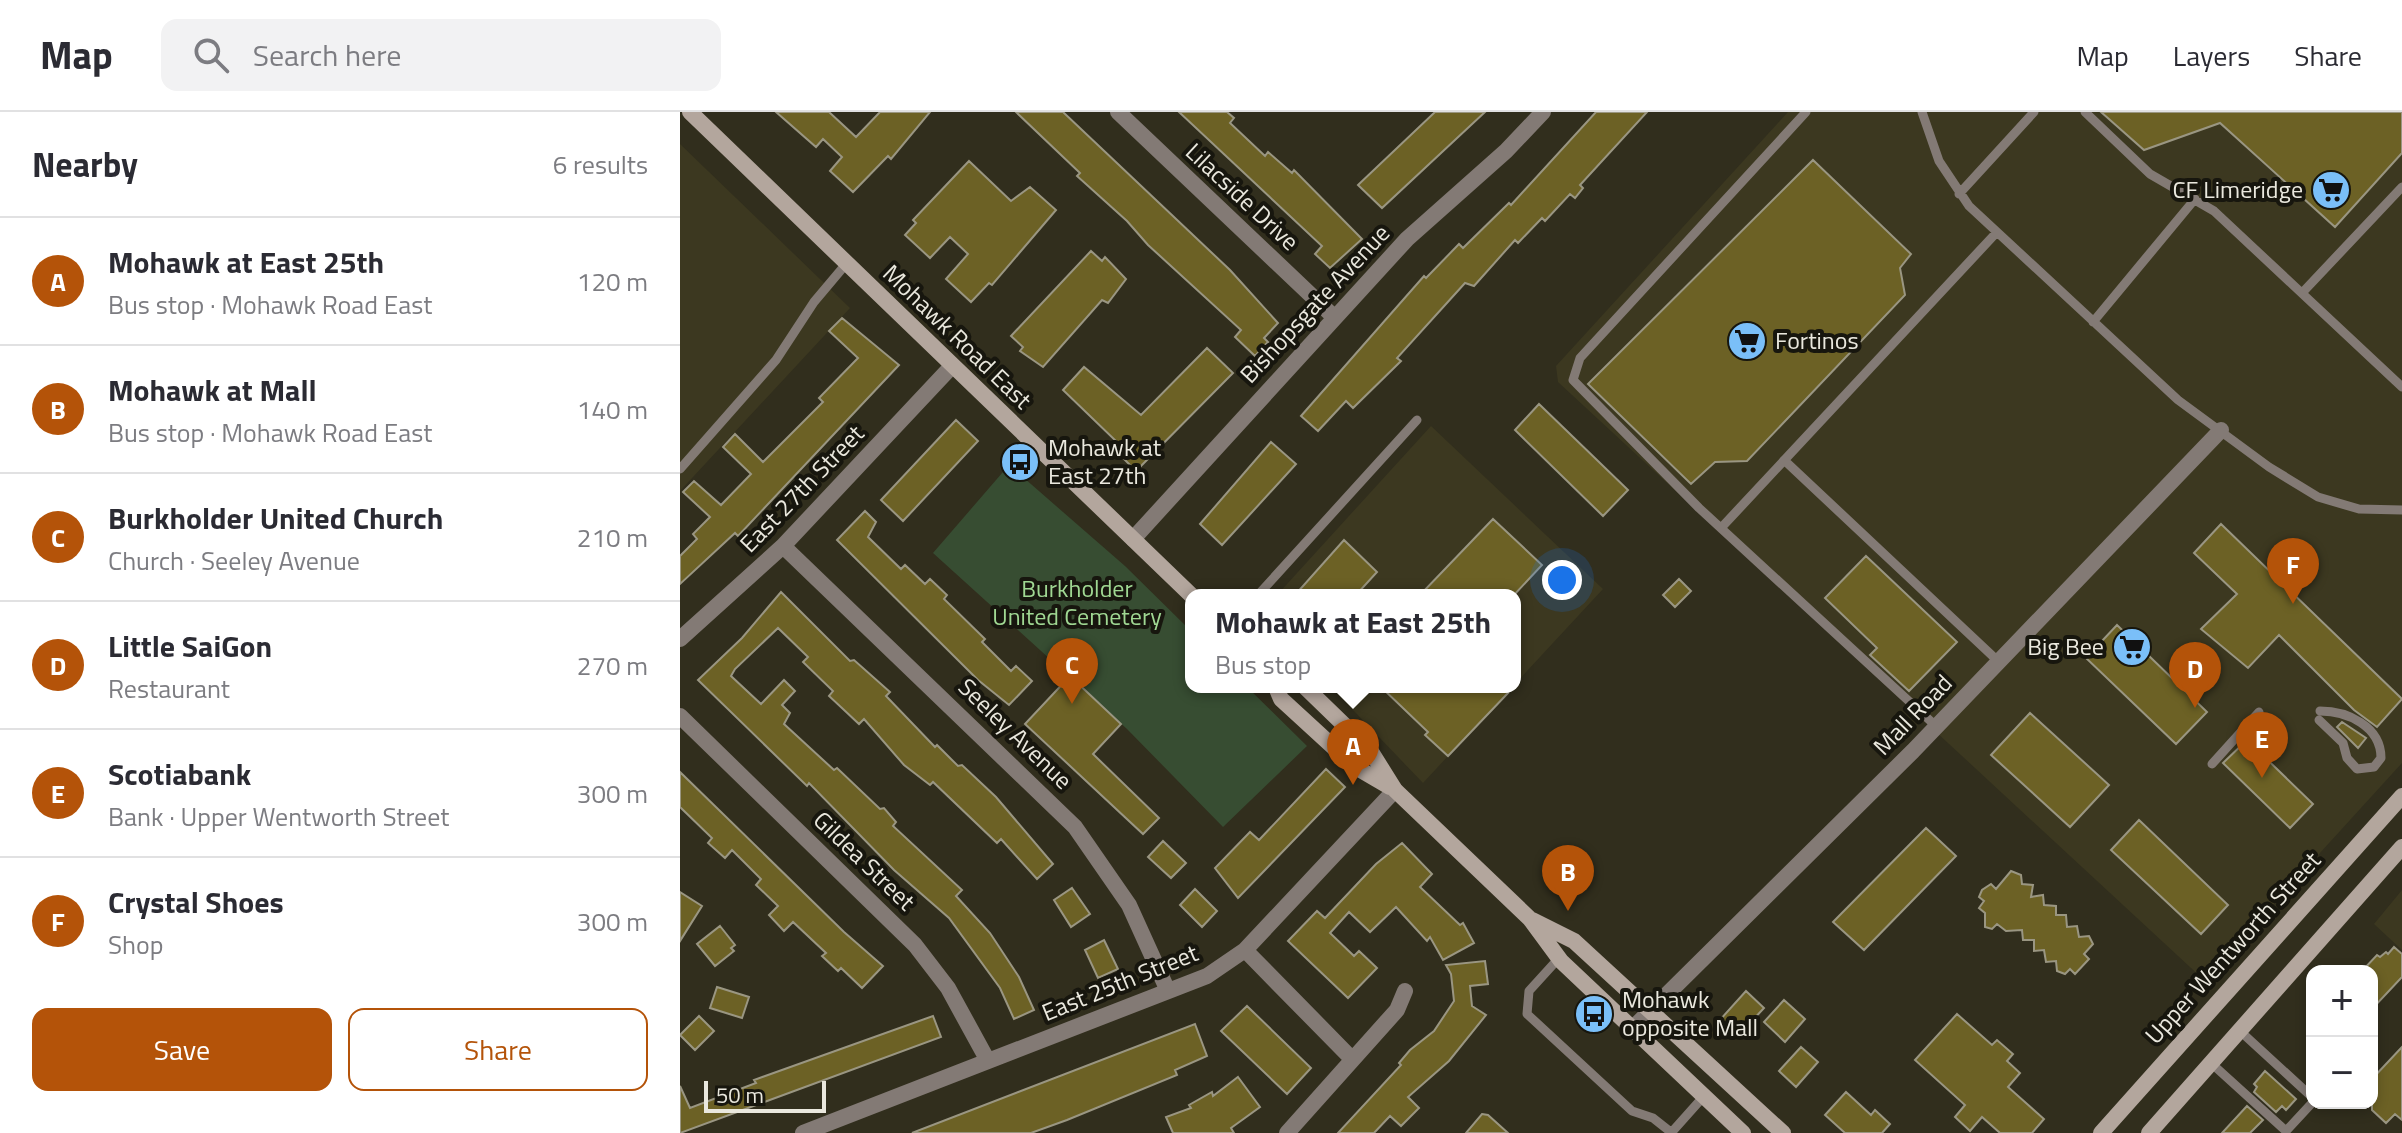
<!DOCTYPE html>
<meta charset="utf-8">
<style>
body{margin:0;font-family:"Titillium Web",sans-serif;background:#f2f2f3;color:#2b2b33}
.controls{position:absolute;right:24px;bottom:24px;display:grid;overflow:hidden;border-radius:16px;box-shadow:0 4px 12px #0003}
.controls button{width:72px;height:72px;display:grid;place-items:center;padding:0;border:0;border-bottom:2px solid #e1e1e2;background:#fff;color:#2b2b33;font:40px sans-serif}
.scale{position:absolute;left:24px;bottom:20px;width:122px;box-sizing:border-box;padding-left:8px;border:4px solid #eae8de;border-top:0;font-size:22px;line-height:28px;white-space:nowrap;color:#eae8de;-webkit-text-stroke:6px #17160e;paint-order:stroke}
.you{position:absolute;left:882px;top:468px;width:28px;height:28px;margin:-20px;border:6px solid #fff;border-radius:50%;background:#1a73e8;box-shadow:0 0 0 12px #1a73e833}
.badge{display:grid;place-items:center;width:52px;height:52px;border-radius:50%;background:#b45309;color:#fff;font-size:26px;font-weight:700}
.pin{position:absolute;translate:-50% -66px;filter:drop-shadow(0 2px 4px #0008)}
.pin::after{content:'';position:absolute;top:42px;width:28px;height:24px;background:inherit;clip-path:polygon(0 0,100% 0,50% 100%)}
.popup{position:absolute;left:505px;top:477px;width:336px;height:104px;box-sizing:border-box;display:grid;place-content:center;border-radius:16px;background:#fff;filter:drop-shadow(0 2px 6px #0005);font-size:26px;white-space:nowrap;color:#7c7c81}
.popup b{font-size:30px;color:#2b2b33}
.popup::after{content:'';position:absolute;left:50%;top:100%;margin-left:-16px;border:16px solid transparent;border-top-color:#fff}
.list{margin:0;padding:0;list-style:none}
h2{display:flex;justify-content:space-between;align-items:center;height:104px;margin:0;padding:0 32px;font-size:34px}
h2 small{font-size:26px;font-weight:400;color:#7c7c81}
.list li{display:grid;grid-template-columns:52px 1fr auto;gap:24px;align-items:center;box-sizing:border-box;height:128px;padding:0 32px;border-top:2px solid #e1e1e2}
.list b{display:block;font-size:30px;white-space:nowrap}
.list p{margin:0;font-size:26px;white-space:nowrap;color:#7c7c81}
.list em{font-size:26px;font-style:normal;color:#7c7c81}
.actions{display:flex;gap:16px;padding:24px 32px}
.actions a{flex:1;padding:18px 0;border:2px solid #b45309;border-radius:16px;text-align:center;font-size:28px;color:#b45309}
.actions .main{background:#b45309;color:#fff}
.icon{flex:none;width:44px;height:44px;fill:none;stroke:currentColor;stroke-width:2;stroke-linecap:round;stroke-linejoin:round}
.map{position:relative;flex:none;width:1722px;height:1021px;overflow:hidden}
header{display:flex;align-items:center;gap:48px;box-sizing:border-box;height:112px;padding:0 40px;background:#fff;border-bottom:2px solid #e1e1e2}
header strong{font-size:38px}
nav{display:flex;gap:44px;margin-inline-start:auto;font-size:28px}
.search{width:560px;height:72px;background:#f2f2f3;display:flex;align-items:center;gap:20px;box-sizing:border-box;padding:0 28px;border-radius:16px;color:#7c7c81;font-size:30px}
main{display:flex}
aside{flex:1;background:#fff}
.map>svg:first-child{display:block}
.built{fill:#3c3820}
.green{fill:#374d32}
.building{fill:#6c6125;stroke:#9a9682;stroke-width:2}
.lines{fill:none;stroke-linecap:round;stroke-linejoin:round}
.lane{stroke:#837a75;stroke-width:9}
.street{stroke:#837a75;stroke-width:16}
.secondary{stroke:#b3a69d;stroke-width:16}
.labels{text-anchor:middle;stroke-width:8;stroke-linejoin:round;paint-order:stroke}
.poi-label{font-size:24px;fill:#eae8de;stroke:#17160e;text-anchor:start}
.street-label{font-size:24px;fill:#eae8de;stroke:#17160e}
.park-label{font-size:24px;fill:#a0d893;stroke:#17160e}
</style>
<header>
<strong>Map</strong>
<div class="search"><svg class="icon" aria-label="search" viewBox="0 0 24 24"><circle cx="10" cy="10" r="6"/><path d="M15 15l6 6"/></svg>Search here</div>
<nav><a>Map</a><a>Layers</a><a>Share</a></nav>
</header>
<main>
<aside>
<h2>Nearby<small>6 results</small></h2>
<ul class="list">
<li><span class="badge">A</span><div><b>Mohawk at East 25th</b><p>Bus stop · Mohawk Road East</p></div><em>120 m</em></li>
<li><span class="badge">B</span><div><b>Mohawk at Mall</b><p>Bus stop · Mohawk Road East</p></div><em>140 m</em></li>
<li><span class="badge">C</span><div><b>Burkholder United Church</b><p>Church · Seeley Avenue</p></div><em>210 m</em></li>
<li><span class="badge">D</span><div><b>Little SaiGon</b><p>Restaurant</p></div><em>270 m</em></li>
<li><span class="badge">E</span><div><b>Scotiabank</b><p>Bank · Upper Wentworth Street</p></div><em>300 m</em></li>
<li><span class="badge">F</span><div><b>Crystal Shoes</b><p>Shop</p></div><em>300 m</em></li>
</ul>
<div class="actions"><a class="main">Save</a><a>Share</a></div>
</aside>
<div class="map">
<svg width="1722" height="1021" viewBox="0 0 1722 1021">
<rect width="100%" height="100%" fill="#312e1d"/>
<!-- built -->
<path class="built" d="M1108,0H1722V651L1524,868L878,270L876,254Z
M0,32L170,196L0,379Z
M751,314L923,477L835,572V483H597Z
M651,575H832L743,671Z
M1722,778V838L1694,812Z"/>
<!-- green -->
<path class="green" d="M329,353L445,454L511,519V575H567L627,634L543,715L447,617L253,441Z"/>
<!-- building -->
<path class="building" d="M96,0H149L176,25L200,0H250L211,47L208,44L173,80L150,59L162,45L143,27L136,35Z
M336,0H383L550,158L598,211L584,226L588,230L575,244L555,225L561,218L468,133L447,109L397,64L400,61Z
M499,0H547L554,6L550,11L585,44L588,40L612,61L614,58L682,127L650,156L635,142L642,134Z
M755,0H805L702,96L678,73Z
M916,0H967L900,73L903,76L895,86L890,82L865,109L862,106L838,131L835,128L794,174L785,171L717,246L721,249L673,296L666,289L638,319L621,304L744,164L746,166L779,132L783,136L829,91L831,93Z
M1421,0H1722V41L1655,115L1540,11L1464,38Z
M1133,48L1231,142L1220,156L1225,183L1067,349L1035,350L1011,372L908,272Z
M289,49L331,89L350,75L376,98L312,173L309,171L291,190L266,167L288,142L270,125L250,146L225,123L236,111L233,108Z
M411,139L422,149L425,145L446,167L428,191L422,188L363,255L340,239L343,235L331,224Z
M162,206L219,253L58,424L55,421L0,472V444L17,427L13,422L30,405L3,380L14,369L41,393L71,362L43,335L55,322L83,350L143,290L139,286L178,246L149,219Z
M527,236L553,261L456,359L433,336L438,331L383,278L404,255L461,303Z
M859,292L948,378L923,404L835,318Z
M276,308L298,329L223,409L201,388Z
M591,330L616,352L542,433L520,412Z
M185,399L196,410L188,425L221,457L225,453L245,472L250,467L267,483L264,487L305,527L302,530L331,559L336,554L352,569L329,593L298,568L157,428Z
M813,407L862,453L834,483H740Z
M1541,412L1722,587L1697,615L1674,598L1599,523L1568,556L1521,517L1557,482L1514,441Z
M664,428L697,460L676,483H615Z
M1186,444L1277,530L1229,579L1190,543L1197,536L1145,486Z
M999,467L1011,479L995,495L983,483Z
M101,480L170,549L174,548L210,580L206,584L255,635L257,633L278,654L282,653L316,685L373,752L357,767L321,727L317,731L253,670L250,673L224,653L184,607L179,612L163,597L149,584L153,579L123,550L128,545L98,516L55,557L51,564L81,592L104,568L115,579L102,593L110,601L104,612L154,658L157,656L200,697L204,696L216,710L213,714L282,778L276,784L310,821L339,865L354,898L334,907L320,876L269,806L214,758L129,671L127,674L18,568L62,526Z
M1437,513L1527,600L1496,632L1406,546Z
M390,564L441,612L413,642L479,706L463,722L345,612Z
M701,575H821L828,581L768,644L745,623L748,620Z
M1350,601L1429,673L1390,715L1311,643Z
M1662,610L1686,626L1678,636L1657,615Z
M1567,628L1633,692L1610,716L1543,651Z
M646,657L665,675L558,786L535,756L570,720L579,728Z
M0,660L164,820L203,854L182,876L161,856L158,859L142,844L146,841L113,810L104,819L89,803L98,794L76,773L81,767L52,738L45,746L28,731L32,726L0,695Z
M1459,708L1548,793L1521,822L1431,738Z
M1246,716L1276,744L1184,838L1153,810Z
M483,729L506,751L491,766L468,745Z
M722,731L752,762L740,775L780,813L783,811L794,831L763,848L750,825L747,829L716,795L690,820L669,800L650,821L674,844L679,839L697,856L668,886L608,829L637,799L645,806L696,752Z
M1331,759L1341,763L1342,772L1353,773L1351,785L1363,783L1364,793L1376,794V803H1386L1387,815L1397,814L1399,825L1409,824L1413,832L1404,842L1409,847L1395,862L1390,857L1385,862L1377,859L1376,849L1366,850L1364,838L1354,839V828H1343L1342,818L1326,819L1317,812L1312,817L1305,815V801L1299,796L1304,789L1299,785L1302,778L1311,772L1316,777Z
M392,776L410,802L391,815L374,788Z
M515,777L537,799L522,815L500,793Z
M0,780L22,794L0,829Z
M40,814L55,833L51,836L54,839L35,854L17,832Z
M424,828L438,857L418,866L405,838Z
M1714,835L1722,842V865L1692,897V859H1682L1697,843L1700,845L1706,840L1708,842Z
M805,849L808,872L790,874L792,894L806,903L769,949L728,985L739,996L721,1014L710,1004L694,1021H658L721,953L719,951L730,938L754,919L774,889L771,862L766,853Z
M37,875L69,885L62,906L30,896Z
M1066,879L1084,896L1057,925L1039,909Z
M1104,888L1125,907L1105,930L1084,910Z
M567,894L631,956L607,982L541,919Z
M1277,902L1312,933L1317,928L1333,942L1327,949L1340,961L1328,975L1364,1007L1352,1021H1320L1302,1005L1290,1019L1275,1005L1285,993L1235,948Z
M19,904L34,919L15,938L0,923Z
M253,904L261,925L0,1021V974L10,996L76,971L74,968Z
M515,912L527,944L495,958L497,963L387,1008L351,1021H232Z
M1121,935L1138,950L1116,975L1099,959Z
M1722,935V1008L1715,1002L1706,1011L1692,998V967Z
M1585,959L1616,987L1606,998L1602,994L1596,1000L1574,980L1577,975L1574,972Z
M558,965L580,995L551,1016L554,1021H493L486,1005L511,996L509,993L532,980L533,984Z
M1166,980L1191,1003L1195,998L1210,1012L1202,1021H1165L1145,1003Z
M1567,994L1583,1008L1570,1021H1542Z
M802,1002L808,1003L828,1021H786Z"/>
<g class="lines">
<!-- lane -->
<path class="lane" d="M1126,0L900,246L893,268L1019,396L1257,615
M1242,0L1259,49L1289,94L1498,288L1589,355L1638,385L1679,397L1722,398
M1405,0L1470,62L1534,99L1722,275
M1279,82L1354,0
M1622,181L1722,75
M1413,210L1515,87
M1104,348L1319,550
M0,357L96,248L134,190L166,152
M1041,416L1317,120
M578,483L737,308
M1639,608L1663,631L1667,646L1677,657L1694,655L1701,646C1701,614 1667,599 1640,599
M1532,652L1579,600
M879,846L849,879L847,902L952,999L973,1006L992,1021
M1560,919L1632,985
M1531,951L1606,1019L1632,991
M991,1021L1024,984"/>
<!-- street -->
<path class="street" d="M438,0L654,205
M453,427L727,127L826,39L863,0
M103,434L395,715L449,793L488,879
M0,527L103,434L272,254
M0,604L235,833L268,876L308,949
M565,838L672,947
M954,915L1233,639L1541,318
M123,1021L527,864L565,838L715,678
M607,1021L717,898L725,879"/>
<!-- secondary -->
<path class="secondary" d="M10,0L511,483
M596,575L601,587L674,654L710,675
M625,575L690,638L715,678L850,807L881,849L1063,1021
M852,808L894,829L1103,1021
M1421,1021L1722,684
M1469,1021L1722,735"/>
</g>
<!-- icons -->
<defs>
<symbol id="supermarket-disc" viewBox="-11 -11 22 22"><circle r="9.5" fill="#7abff8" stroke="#17160e"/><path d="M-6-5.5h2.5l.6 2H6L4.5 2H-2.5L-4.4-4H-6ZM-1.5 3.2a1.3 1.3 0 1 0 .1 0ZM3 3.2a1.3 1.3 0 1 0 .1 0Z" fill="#111"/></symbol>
<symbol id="bus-disc" viewBox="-11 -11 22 22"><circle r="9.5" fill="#7abff8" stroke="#17160e"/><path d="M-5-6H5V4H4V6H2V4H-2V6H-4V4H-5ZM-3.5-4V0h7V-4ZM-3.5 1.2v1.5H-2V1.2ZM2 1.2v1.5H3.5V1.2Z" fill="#111"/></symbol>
</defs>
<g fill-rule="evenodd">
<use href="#supermarket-disc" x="1629" y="56" width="44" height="44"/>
<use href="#supermarket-disc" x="1045" y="207" width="44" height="44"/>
<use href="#bus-disc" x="318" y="328" width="44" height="44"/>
<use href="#supermarket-disc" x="1430" y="513" width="44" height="44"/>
<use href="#bus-disc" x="892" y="880" width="44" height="44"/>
</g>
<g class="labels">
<!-- poi labels -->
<g class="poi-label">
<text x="1623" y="86" text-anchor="end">CF Limeridge</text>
<text x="1095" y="237">Fortinos</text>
<text x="368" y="344">Mohawk at<tspan x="368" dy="28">East 27th</tspan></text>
<text x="1424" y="543" text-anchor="end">Big Bee</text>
<text x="942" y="896">Mohawk<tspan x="942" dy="28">opposite Mall</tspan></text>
</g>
<!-- street labels -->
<g class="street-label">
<text transform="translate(562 85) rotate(43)" y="8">Lilacside Drive</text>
<text transform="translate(635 192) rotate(-47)" y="8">Bishopsgate Avenue</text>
<text transform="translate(277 225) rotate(44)" y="8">Mohawk Road East</text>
<text transform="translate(122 377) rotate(-46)" y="8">East 27th Street</text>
<text transform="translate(1233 603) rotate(-46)" y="8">Mall Road</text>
<text transform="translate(335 622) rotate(44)" y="8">Seeley Avenue</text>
<text transform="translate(184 749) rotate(44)" y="8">Gildea Street</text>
<text transform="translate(1553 836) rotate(-48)" y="8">Upper Wentworth Street</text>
<text transform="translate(440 871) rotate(-22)" y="8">East 25th Street</text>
</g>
<!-- park labels -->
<g class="park-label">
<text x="397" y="485">Burkholder<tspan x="397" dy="28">United Cemetery</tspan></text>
</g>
</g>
</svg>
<div class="controls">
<button>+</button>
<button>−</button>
</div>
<div class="scale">50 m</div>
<div class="you"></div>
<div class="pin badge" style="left:673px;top:673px">A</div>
<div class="popup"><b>Mohawk at East 25th</b>Bus stop</div>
<div class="pin badge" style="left:888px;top:799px">B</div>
<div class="pin badge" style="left:392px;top:592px">C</div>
<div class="pin badge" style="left:1515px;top:596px">D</div>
<div class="pin badge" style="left:1582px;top:666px">E</div>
<div class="pin badge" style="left:1613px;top:492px">F</div>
</div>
</main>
